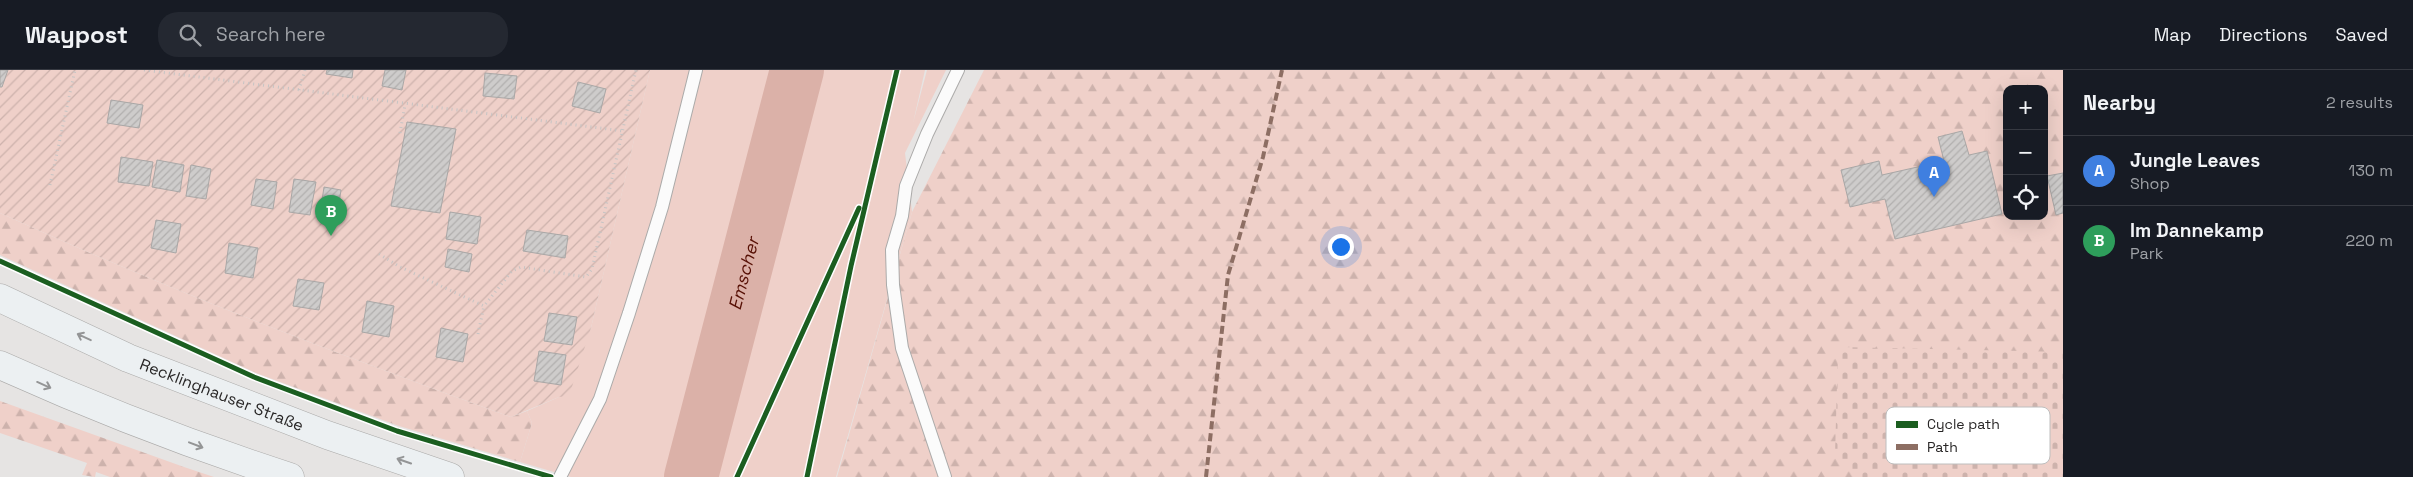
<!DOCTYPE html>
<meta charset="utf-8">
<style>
body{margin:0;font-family:"Space Grotesk",sans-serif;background:#242831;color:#f1f3f6}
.controls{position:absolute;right:15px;top:15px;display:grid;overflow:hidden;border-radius:10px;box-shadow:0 5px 20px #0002}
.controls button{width:45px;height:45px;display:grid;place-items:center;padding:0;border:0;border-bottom:1px solid #363941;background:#171b24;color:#f1f3f6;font:25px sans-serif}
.you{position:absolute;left:1340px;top:176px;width:18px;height:18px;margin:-12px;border:4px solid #fff;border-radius:50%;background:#1a73e8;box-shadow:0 0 0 8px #1a73e833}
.badge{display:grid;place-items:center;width:32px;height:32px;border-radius:50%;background:#6a6868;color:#fff;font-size:16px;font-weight:700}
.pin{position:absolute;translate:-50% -41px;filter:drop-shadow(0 1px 2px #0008)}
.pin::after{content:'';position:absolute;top:26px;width:18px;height:15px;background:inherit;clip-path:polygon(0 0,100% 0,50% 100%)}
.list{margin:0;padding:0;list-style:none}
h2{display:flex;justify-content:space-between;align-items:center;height:65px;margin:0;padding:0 20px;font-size:21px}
h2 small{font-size:16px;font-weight:400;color:#9ea1a6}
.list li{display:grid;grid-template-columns:32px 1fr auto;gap:15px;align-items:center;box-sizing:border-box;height:70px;padding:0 20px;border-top:1px solid #363941}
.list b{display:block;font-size:19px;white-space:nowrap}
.list p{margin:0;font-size:16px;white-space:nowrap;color:#9ea1a6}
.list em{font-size:16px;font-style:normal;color:#9ea1a6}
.icon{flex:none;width:28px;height:28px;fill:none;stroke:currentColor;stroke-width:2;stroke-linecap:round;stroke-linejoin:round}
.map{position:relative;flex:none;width:2063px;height:407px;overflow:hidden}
header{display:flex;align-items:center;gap:30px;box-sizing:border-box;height:70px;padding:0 25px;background:#171b24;border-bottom:1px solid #363941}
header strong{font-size:24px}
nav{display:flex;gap:28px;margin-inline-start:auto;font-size:18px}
.search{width:350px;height:45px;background:#242831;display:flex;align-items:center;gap:12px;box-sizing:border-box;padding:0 18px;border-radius:20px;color:#9ea1a6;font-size:19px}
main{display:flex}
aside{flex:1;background:#171b24}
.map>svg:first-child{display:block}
.grass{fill:#efd0c9}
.forest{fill:url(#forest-firs);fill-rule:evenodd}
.cemetery{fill:url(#cemetery-stones)}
.garden{fill:url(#garden-furrows)}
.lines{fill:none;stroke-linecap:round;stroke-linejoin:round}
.river{stroke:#dbb1a8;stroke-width:54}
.building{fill:url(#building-hatch);stroke:#a9a7a6}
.service-casing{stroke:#abaaa9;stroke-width:14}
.secondary-casing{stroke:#abaaa9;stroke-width:29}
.path{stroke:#c5c4c4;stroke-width:3;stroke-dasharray:1 4;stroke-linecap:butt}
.service{stroke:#fbfbfb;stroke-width:12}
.secondary{stroke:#ecf0f2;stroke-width:28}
.quiet{stroke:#8d6e63;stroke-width:4;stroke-dasharray:8 4;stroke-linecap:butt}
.cycleway-casing{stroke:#fff;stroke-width:8}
.cycleway{stroke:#1b5e20;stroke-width:5}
.oneway{stroke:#949596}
.labels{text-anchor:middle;stroke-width:4;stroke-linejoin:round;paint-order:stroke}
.street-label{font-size:16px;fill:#282626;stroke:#fff}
.water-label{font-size:18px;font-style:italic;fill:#571005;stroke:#fff}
.key{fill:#fff;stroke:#bebebe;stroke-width:1}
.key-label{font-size:14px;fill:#282626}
</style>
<header>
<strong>Waypost</strong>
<div class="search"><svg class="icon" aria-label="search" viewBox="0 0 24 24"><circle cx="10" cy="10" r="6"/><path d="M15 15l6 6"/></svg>Search here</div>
<nav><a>Map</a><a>Directions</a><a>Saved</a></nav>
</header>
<main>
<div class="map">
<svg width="2063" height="407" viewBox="0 0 2063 407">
<defs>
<pattern id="forest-firs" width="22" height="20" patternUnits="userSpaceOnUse" patternTransform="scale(1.25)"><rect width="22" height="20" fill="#efd0c9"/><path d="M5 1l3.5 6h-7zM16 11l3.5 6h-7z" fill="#cdb2ac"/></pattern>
<pattern id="cemetery-stones" width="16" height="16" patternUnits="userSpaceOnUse" patternTransform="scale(1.25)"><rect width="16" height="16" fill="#efd0c9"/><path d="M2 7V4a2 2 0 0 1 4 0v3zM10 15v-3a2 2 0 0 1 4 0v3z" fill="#cdb2ac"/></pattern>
<pattern id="garden-furrows" width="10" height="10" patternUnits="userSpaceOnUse" patternTransform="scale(1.25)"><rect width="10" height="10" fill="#efd0c9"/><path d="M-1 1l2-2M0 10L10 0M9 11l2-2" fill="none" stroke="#cdb2ac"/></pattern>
<pattern id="building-hatch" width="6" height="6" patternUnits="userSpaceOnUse" patternTransform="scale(1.25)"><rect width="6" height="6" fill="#cecccb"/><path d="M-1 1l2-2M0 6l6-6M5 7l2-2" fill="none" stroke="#b1afae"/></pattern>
</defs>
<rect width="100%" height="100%" fill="#e6e4e3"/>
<!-- grass -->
<path class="grass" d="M650,0H925L913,53L927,0H946L905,83L912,142L836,407H571L520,392L532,353L527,341L559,327L591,258Z"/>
<!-- forest -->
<path class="forest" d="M984,0H2063V407H837L912,142ZM2007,19H2044V146H2007Z
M0,143C168,220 338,284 511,347L527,341L532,353L520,392L399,356L256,303L0,185Z
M0,331L184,397L214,407H110L96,402L95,407L82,405L87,393L0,363Z"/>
<!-- cemetery -->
<path class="cemetery" d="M1838,277L2063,282V407H1855L1835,386Z"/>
<!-- garden -->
<path class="garden" d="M0,0H650L591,258L569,326L559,327L511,347C338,284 168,220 0,143Z"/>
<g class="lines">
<!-- river -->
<path class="river" id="s1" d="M691,407L797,0"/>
</g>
<!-- building -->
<path class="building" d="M0,0H8L2,17H0Z
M327,0H353L352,8L326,4Z
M385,0H406L402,20L382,16Z
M485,3L517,6L514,29L483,26Z
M578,12L606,19L600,43L572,36Z
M111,30L143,35L139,58L107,53Z
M407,52L456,59L440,143L391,136Z
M1962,61L1969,85L1987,81L2002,144L1895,169L1885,129L1850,137L1841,100L1879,91L1882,105L1944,91L1938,67Z
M121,87L153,92L149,116L118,112Z
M157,90L184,95L180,122L152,117Z
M191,95L211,99L206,129L186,126Z
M2063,103V143L2056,145L2047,106Z
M256,109L277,112L273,139L251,135Z
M294,109L316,112L310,145L289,142Z
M324,117L341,120L337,146L320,144Z
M450,142L481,147L477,174L446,169Z
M156,150L181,154L176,183L151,178Z
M527,160L568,166L565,188L523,181Z
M229,173L258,178L253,208L225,203Z
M448,179L472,184L469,202L445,197Z
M298,209L324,213L319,240L293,236Z
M367,231L394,236L389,267L362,262Z
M549,243L577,247L572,275L544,271Z
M441,258L468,264L463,292L436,287Z
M539,281L566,285L561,315L534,311Z"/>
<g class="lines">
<defs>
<path id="service" d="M560,407L600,329L629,243L662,137L696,0
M945,407L902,278L893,215L892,180L902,146L906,116L927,64L958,0"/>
<g id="secondary">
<path id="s2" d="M0,228L128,288L327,365L450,407"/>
<path d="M0,295C95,338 191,375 290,407"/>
</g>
</defs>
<!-- service casing -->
<use href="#service" class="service-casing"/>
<!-- secondary casing -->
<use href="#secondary" class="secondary-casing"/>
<!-- path -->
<path class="path" d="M144,0L623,61
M299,20L305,0
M400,63L405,35
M50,115L75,0
M379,184L400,197L484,236L512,201L521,197L586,207L592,199L636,0
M478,264L484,236"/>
<!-- service -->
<use href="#service" class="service"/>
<!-- secondary -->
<use href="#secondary" class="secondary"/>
<!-- quiet -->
<path class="quiet" d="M1206,407L1228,205L1263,87L1282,0"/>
<defs>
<path id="cycleway" d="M0,191L254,307L397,361L551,407
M737,407L859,138
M807,407L851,196L897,0"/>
</defs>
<!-- cycleway casing -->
<use href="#cycleway" class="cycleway-casing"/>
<!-- cycleway -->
<use href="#cycleway" class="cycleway"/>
</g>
<!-- one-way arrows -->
<defs><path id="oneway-shaft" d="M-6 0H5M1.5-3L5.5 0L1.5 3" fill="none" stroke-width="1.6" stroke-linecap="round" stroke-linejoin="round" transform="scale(1.25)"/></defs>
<g class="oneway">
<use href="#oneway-shaft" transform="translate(84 267) rotate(-155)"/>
<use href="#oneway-shaft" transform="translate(44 315) rotate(24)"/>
<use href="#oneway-shaft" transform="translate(196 375) rotate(21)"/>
<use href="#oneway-shaft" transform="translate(404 391) rotate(-161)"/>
</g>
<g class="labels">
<!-- street labels -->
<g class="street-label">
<text dy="6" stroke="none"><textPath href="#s2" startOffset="242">Recklinghauser Straße</textPath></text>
</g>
<!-- water labels -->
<g class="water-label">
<text dy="6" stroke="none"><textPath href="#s1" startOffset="210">Emscher</textPath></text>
</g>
</g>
<!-- legend -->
<rect x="1886" y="337" width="164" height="57" rx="8" class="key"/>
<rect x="1896" y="351" width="22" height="7" fill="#1b5e20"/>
<rect x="1896" y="374" width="22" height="6" fill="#8d6e63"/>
<g class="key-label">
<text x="1927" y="359">Cycle path</text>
<text x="1927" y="382">Path</text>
</g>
</svg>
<div class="controls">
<button>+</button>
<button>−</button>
<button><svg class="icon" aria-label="locate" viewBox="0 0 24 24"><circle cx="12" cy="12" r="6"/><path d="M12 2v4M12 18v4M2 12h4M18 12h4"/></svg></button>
</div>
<div class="you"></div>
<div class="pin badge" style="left:1934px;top:127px;background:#3f7fe0">A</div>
<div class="pin badge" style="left:331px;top:166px;background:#2e9e5b">B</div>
</div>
<aside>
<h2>Nearby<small>2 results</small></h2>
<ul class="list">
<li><span class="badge" style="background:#3f7fe0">A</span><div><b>Jungle Leaves</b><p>Shop</p></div><em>130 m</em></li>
<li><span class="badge" style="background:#2e9e5b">B</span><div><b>Im Dannekamp</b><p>Park</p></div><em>220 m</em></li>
</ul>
</aside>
</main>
